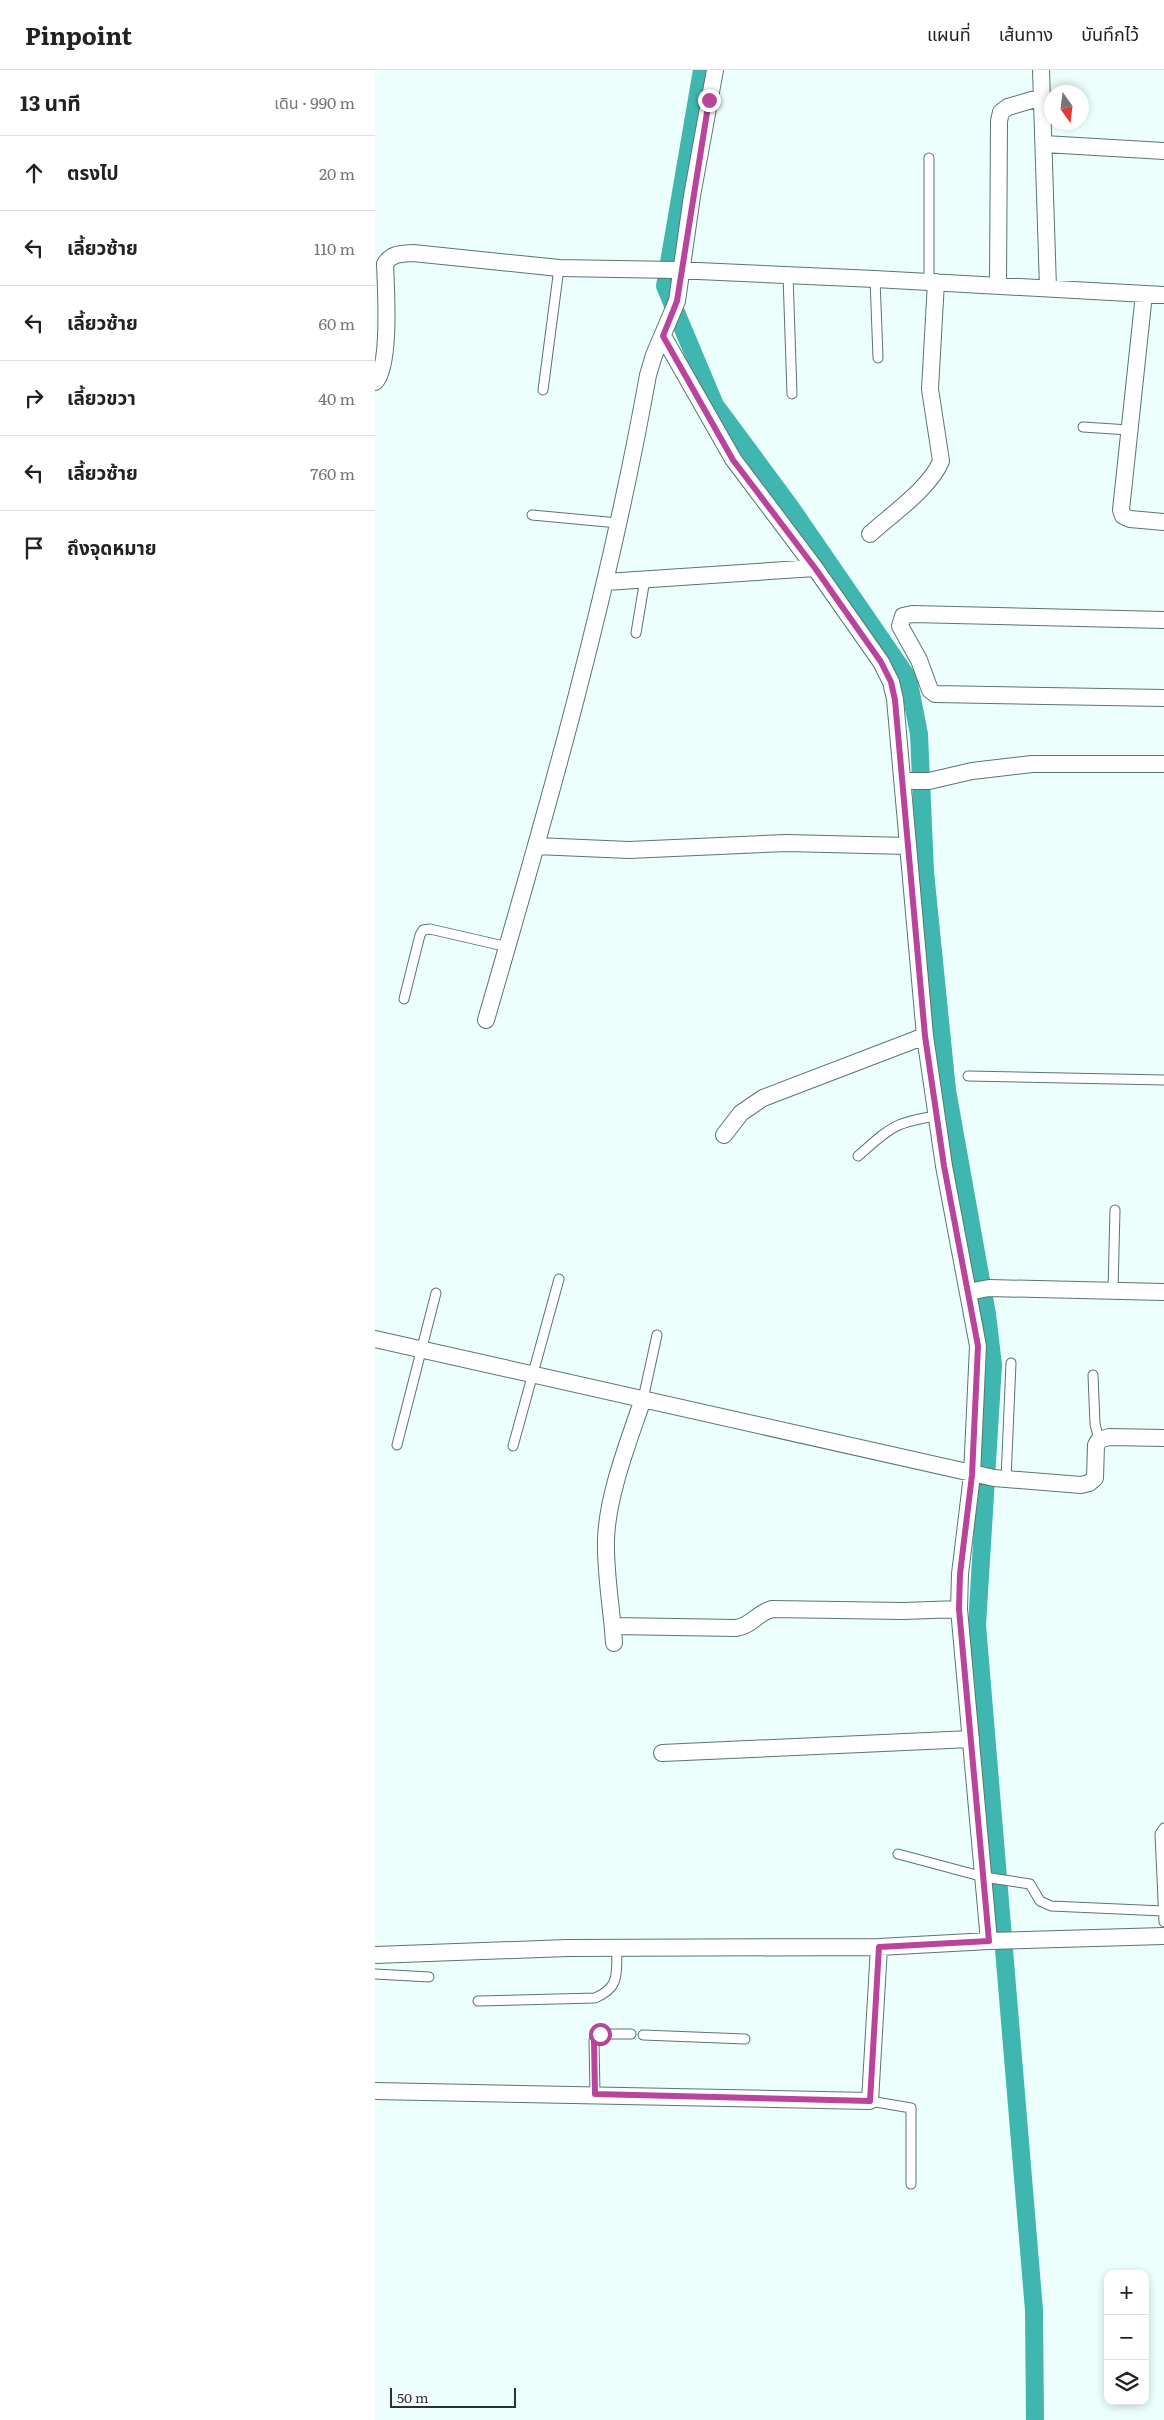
<!DOCTYPE html>
<html lang="th">
<meta charset="utf-8">
<style>
body{margin:0;font-family:Literata,"Noto Sans Thai",serif;background:#f2f2f2;color:#222}
.controls{position:absolute;right:15px;bottom:15px;display:grid;overflow:hidden;border-radius:10px;box-shadow:0 2px 8px #0003}
.controls button{width:45px;height:45px;display:grid;place-items:center;padding:0;border:0;border-bottom:1px solid #e0e0e0;background:#fff;color:#222;font:25px sans-serif}
.compass{position:absolute;left:669px;top:15px;width:45px;height:45px;border-radius:50%;background:#fff;box-shadow:0 2px 8px #0003;rotate:166deg}
.scale{position:absolute;left:15px;bottom:12px;width:126px;box-sizing:border-box;padding-left:5px;border:2px solid #283433;border-top:0;font-size:14px;line-height:18px;white-space:nowrap;color:#283433;-webkit-text-stroke:4px #fff;paint-order:stroke}
.stop{position:absolute;width:15px;height:15px;margin:-11px;border:4px solid #b9449b;border-radius:50%;background:#fff}
.stop.end{background:#b9449b;border-color:#fff;box-shadow:0 1px 5px #0008}
.list{margin:0;padding:0;list-style:none}
h2{display:flex;justify-content:space-between;align-items:center;height:65px;margin:0;padding:0 20px;font-size:21px}
h2 small{font-size:16px;font-weight:400;color:#767676}
.list li{display:grid;grid-template-columns:32px 1fr auto;gap:15px;align-items:center;box-sizing:border-box;height:75px;padding:0 20px;border-top:1px solid #e0e0e0}
.list b{display:block;font-size:19px;white-space:nowrap}
.list em{font-size:16px;font-style:normal;color:#767676}
.icon{flex:none;width:28px;height:28px;fill:none;stroke:currentColor;stroke-width:2;stroke-linecap:round;stroke-linejoin:round}
.map{position:relative;flex:none;width:789px;height:2350px;overflow:hidden}
header{display:flex;align-items:center;gap:30px;box-sizing:border-box;height:70px;padding:0 25px;background:#fff;border-bottom:1px solid #e0e0e0}
header strong{font-size:24px}
nav{display:flex;gap:28px;margin-inline-start:auto;font-size:18px}
main{display:flex}
aside{flex:1;background:#fff}
.map>svg:first-child{display:block}
.lines{fill:none;stroke-linecap:round;stroke-linejoin:round}
.canal{stroke:#3fb7b0;stroke-width:18}
.service-casing{stroke:#597572;stroke-width:11}
.minor-casing{stroke:#597572;stroke-width:18}
.service{stroke:#fff;stroke-width:9}
.minor{stroke:#fff;stroke-width:16}
.route{stroke:#b9449b;stroke-width:6}
</style>
<header>
<strong>Pinpoint</strong>
<nav><a>แผนที่</a><a>เส้นทาง</a><a>บันทึกไว้</a></nav>
</header>
<main>
<aside>
<h2>13 นาที<small>เดิน · 990 m</small></h2>
<ul class="list">
<li><svg class="icon" aria-label="ahead" viewBox="0 0 24 24"><path d="M12 20V5M6 11l6-6 6 6"/></svg><div><b>ตรงไป</b></div><em>20 m</em></li>
<li><svg class="icon" aria-label="left" viewBox="0 0 24 24"><path d="M17 20v-9H6M10 6l-5 5 5 5"/></svg><div><b>เลี้ยวซ้าย</b></div><em>110 m</em></li>
<li><svg class="icon" aria-label="left" viewBox="0 0 24 24"><path d="M17 20v-9H6M10 6l-5 5 5 5"/></svg><div><b>เลี้ยวซ้าย</b></div><em>60 m</em></li>
<li><svg class="icon" aria-label="right" viewBox="0 0 24 24"><path d="M7 20v-9h11M14 6l5 5-5 5"/></svg><div><b>เลี้ยวขวา</b></div><em>40 m</em></li>
<li><svg class="icon" aria-label="left" viewBox="0 0 24 24"><path d="M17 20v-9H6M10 6l-5 5 5 5"/></svg><div><b>เลี้ยวซ้าย</b></div><em>760 m</em></li>
<li><svg class="icon" aria-label="arrive" viewBox="0 0 24 24"><path d="M6 21V4h12l-3 4 3 4H6"/></svg><div><b>ถึงจุดหมาย</b></div></li>
</ul>
</aside>
<div class="map">
<svg width="789" height="2350" viewBox="0 0 789 2350">
<rect width="100%" height="100%" fill="#ecfffd"/>
<g class="lines">
<!-- canal -->
<path class="canal" d="M327,0L290,216L340,335L414,435L533,608L544,664L550,802L572,1020L612,1244L618,1295L602,1555L659,2240L660,2350"/>
<defs>
<path id="service" d="M554,88V212
M413,205L417,324
M500,209L503,288
M168,320L184,198
M708,357L754,360
M157,445L243,453
M261,563L270,509
M29,929L45,865L48,860L55,859L133,877
M593,1006L789,1010
M483,1086C515,1058 519,1052 562,1046
M738,1221L740,1140
M718,1305L720,1354L724,1370
M268,1329L282,1265
M22,1375L61,1223
M138,1376L184,1209
M631,1409L636,1293
M789,1758L785,1764L789,1852
M523,1784L609,1807L655,1814L665,1831L676,1836L788,1841
M0,1904L54,1907
M103,1931L220,1928C246,1917 241,1903 242,1878
M268,1965L370,1969
M220,2024L219,1970L221,1966L225,1964H256
M495,2031L536,2038V2114"/>
<path id="minor" d="M666,0L673,218
M669,74L789,81
M623,215L624,51L626,42L633,37L667,27
M769,224L746,440L748,446L755,449L789,452
M288,266L358,389L440,498L506,592L516,612L520,629L550,966L569,1096L603,1276L597,1405L585,1504L584,1539L614,1871
M0,312C16,297 11,218 10,194C17,183 26,184 38,183L184,198L301,200L500,209L789,225
M495,464C516,445 556,417 566,391L555,319L561,212
M231,512L440,498
M789,550L537,544L528,546L525,556L544,590L555,620L560,624L789,628
M527,711H554L597,701L657,694H789
M161,776L254,780L411,773L532,776
M111,950C173,737 234,524 273,305L279,285L302,231L317,126L340,0
M349,1065L366,1043L388,1028L550,966
M593,1222L614,1218L789,1222
M0,1269L619,1408L706,1415L714,1413L720,1408L721,1375L724,1370L734,1367L789,1368
M238,1556L361,1558C376,1556 382,1543 397,1539L528,1541L584,1539
M239,1573C237,1539 230,1504 231,1470C232,1426 254,1370 268,1329
M287,1683L596,1669
M0,1885L192,1878L504,1877L614,1871L789,1866
M0,2021L495,2031L504,1877"/>
</defs>
<!-- service casing -->
<use href="#service" class="service-casing"/>
<!-- minor casing -->
<use href="#minor" class="minor-casing"/>
<!-- service -->
<use href="#service" class="service"/>
<!-- minor -->
<use href="#minor" class="minor"/>
</g>
<g class="lines">
<!-- route -->
<path class="route" d="M225,1964L219,1970L220,2024L495,2031L504,1877L614,1871L584,1539L585,1504L597,1405L603,1276L569,1096L550,966L520,630L516,612L506,592L440,498L358,390L288,266L302,231L334,30"/>
</g>
</svg>
<div class="controls">
<button>+</button>
<button>−</button>
<button><svg class="icon" aria-label="layers" viewBox="0 0 24 24"><path d="M12 4l9 5-9 5-9-5zM3 14l9 5 9-5"/></svg></button>
</div>
<svg class="compass" viewBox="-18 -18 36 36"><path d="M0-13l5 13h-10z" fill="#e53935"/><path d="M0 13l5-13h-10z" fill="#767676"/></svg>
<div class="scale">50 m</div>
<div class="stop" style="left:225px;top:1964px"></div>
<div class="stop end" style="left:334px;top:30px"></div>
</div>
</main>
